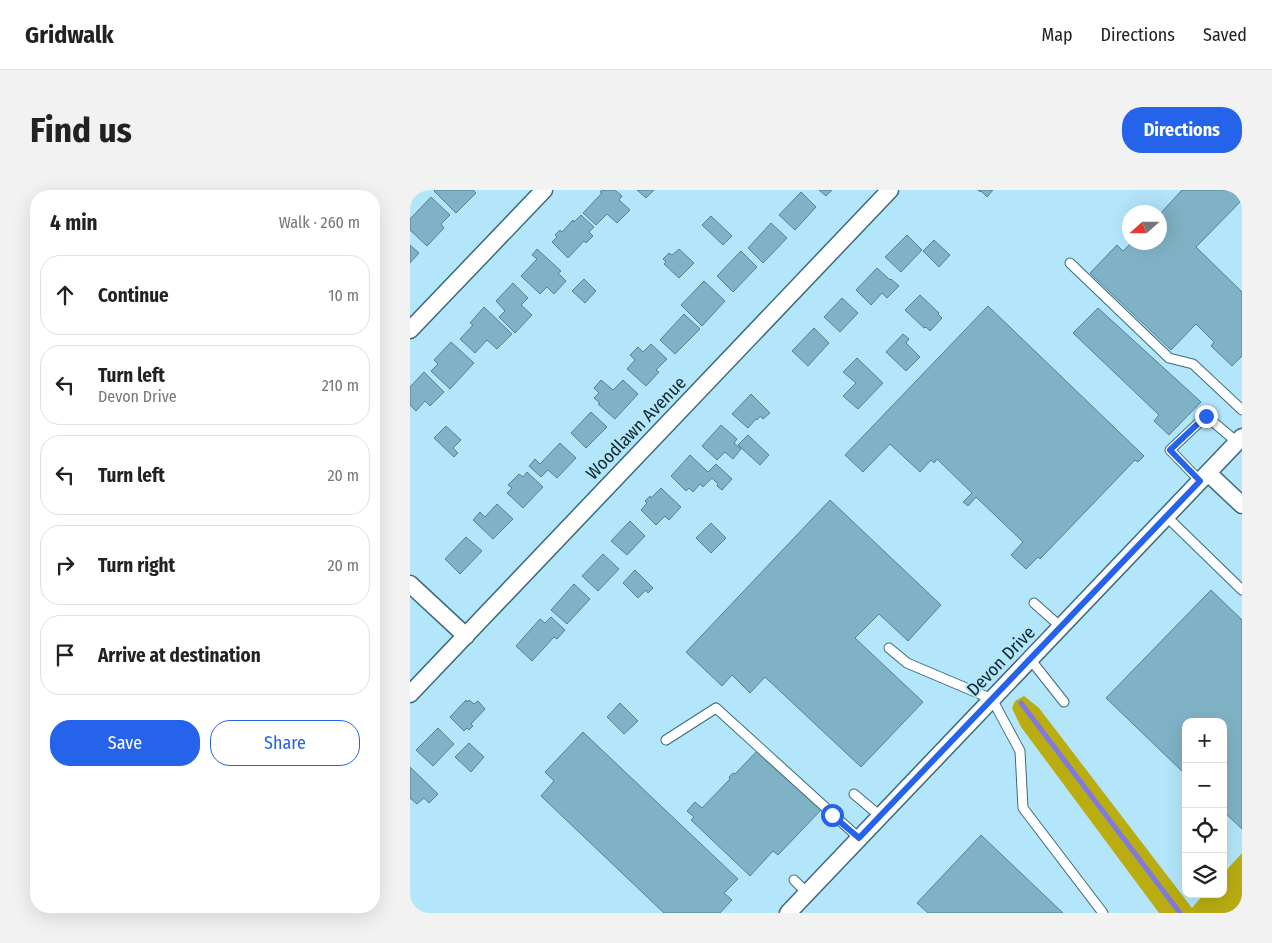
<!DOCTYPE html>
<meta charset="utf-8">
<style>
body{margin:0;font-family:"Fira Sans Condensed",sans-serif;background:#f2f2f2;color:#222}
.controls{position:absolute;right:15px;bottom:15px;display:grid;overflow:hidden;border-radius:10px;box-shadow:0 5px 20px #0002}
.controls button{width:45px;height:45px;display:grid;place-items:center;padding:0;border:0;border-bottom:1px solid #e0e0e0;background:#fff;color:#222;font:25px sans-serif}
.compass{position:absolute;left:712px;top:15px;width:45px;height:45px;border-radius:50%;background:#fff;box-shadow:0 5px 20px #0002;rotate:249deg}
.stop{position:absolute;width:15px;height:15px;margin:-11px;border:4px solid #2563eb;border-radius:50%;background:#fff}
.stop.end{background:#2563eb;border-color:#fff;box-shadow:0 1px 5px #0008}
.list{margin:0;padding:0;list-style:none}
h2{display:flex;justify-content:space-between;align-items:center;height:65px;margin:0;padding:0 20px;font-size:21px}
h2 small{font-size:16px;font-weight:400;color:#767676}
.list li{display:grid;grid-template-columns:32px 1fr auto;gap:15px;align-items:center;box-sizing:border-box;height:80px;margin:0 10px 10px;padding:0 10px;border:1px solid #e0e0e0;border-radius:20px}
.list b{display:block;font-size:19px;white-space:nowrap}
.list p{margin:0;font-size:16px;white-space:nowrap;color:#767676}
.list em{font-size:16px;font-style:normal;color:#767676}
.actions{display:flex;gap:10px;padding:15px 20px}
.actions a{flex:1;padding:11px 0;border:1px solid #2563eb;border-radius:20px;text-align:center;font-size:18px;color:#2563eb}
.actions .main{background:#2563eb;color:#fff}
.icon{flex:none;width:28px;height:28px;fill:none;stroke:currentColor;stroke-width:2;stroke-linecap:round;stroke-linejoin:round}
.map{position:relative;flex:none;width:832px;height:723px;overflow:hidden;border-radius:20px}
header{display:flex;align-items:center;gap:30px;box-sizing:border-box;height:70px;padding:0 25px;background:#fff;border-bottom:1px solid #e0e0e0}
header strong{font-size:24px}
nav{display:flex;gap:28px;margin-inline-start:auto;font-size:18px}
.intro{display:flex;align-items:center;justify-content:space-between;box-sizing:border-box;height:120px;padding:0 30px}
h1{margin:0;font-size:35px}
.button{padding:12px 22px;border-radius:20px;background:#2563eb;color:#fff;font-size:18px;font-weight:700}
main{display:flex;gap:30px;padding:0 30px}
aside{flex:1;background:#fff;border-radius:20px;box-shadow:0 5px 20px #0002}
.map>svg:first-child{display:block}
.forest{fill:#baad11}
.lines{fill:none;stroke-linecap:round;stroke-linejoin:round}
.stream{stroke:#7f79e0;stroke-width:5}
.building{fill:#80b2c5;stroke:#518294}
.lane-casing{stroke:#3b6b7d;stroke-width:11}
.street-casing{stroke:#3b6b7d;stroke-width:19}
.lane{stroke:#fff;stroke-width:9}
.street{stroke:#fff;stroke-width:16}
.route{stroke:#2563eb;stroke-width:6}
.labels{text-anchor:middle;stroke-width:4;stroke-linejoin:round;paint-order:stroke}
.street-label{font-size:18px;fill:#12262e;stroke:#b3e6fa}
</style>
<header>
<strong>Gridwalk</strong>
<nav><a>Map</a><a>Directions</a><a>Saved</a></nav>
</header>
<div class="intro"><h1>Find us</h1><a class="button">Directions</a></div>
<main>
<aside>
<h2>4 min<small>Walk · 260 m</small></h2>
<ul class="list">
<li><svg class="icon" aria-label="ahead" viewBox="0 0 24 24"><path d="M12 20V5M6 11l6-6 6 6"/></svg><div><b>Continue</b></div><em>10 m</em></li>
<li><svg class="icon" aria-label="left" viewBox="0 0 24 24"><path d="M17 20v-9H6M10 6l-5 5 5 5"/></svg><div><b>Turn left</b><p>Devon Drive</p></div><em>210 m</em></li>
<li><svg class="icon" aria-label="left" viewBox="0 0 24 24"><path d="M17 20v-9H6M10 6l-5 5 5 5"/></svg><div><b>Turn left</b></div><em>20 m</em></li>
<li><svg class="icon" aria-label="right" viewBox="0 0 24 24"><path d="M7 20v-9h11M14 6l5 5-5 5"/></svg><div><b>Turn right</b></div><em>20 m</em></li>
<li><svg class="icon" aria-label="arrive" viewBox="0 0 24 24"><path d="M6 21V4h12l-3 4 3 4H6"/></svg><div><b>Arrive at destination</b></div></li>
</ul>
<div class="actions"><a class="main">Save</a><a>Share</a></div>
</aside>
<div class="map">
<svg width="832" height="723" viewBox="0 0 832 723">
<rect width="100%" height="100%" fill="#b3e6fa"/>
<!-- forest -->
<path class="forest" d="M614,506L629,518L782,718L794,704H813V684L832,663V723H749L611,537L602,518L605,511Z"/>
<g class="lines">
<!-- stream -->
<path class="stream" d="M611,513L770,723"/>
</g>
<!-- building -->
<path class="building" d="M25,0H63L66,3L46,23L24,1Z
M192,0L195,1L196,0H205L212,6L209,10L220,20L207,33L197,24L186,35L173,23L192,3L190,2Z
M227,0H244L236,8Z
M409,0H422L416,6Z
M568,0H583L577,7L571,1L570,2Z
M772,0H832V10L786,57L832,102V166L822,176L801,156L804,152L786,134L761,160L680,83L707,55L713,61L722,52H750V24Z
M391,2L406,17L385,40L369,25Z
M21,7L40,25L31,34L34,38L17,56L0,40V29Z
M171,25L184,37L179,42L183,46L176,53L174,51L158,68L142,52L147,47L145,45L150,40L152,42L163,30L164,32Z
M301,26L322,46L313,55L292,35Z
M361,33L377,48L353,73L338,58Z
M497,45L512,60L491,82L475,67Z
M524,50L540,65L529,77L513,61Z
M0,55L9,63L0,73Z
M127,59L151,81L148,83L156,91L144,104L137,97L130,104L111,86L127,69L122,65Z
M269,59L284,73L269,88L254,74L256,72L253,69L259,63L262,65Z
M331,61L347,77L323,102L307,86Z
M467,78L480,90L481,89L489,96L477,108L472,103L461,115L446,100Z
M174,89L186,101L175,113L162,101Z
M294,91L315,111L292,136L271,115Z
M103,93L118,108L111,115L122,125L105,143L89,127L95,121L86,111Z
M510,105L529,123L528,124L532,128L520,141L516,137L514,138L495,120Z
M432,108L448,123L430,142L414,127Z
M578,116L734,266L728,272L725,270L630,369L628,367L616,379L601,365L613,352L566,307L558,316L553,312L562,303L527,269L524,273L521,270L510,282L480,254L453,282L435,265Z
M74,117L102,144L87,159L77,150L65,163L50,149L63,135L60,133Z
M688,118L791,212L759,245L744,231L749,225L663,143Z
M274,124L290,139L265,164L250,150Z
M404,138L419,153L398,176L382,161Z
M493,144L499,149L496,153L510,167L496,181L476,162Z
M41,152L64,173L40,199L21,181L28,174L24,170Z
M241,154L257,169L246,180L249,182L236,196L217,179L225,170L220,165L228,157L233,162Z
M447,168L473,193L448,219L433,206L446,193L433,182Z
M14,182L34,202L20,216L15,211L6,221L0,215V197Z
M191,190L203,200L213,190L228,204L205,229L188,214L190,213L184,208L189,203L184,198Z
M341,204L360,223L353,229L350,226L347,230L346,229L338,238L322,224Z
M181,222L197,237L176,258L161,243Z
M311,235L327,249L324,253L331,259L323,269L315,262L307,270L292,256Z
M36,236L51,250L43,258L48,263L44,267L24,248Z
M338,245L359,265L350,275L328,255Z
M150,253L166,268L147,288L138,280L131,287L119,276L125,269L130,274Z
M280,265L298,282L306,274L322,289L312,300L307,296L308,294L302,288L293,297L290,294L283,302L279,298L276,301L261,286Z
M117,282L133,297L113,318L97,303L102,298L98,295L109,284L113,287Z
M251,298L271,317L259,330L255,326L246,335L231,320L237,313L235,311L240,306L241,308Z
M420,310L531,415L498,451L469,424L445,448L513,512L451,577L355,487L340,503L322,485L312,496L276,462Z
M87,314L103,329L83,349L63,330L70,322L75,327Z
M220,331L235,346L217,365L201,351Z
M301,333L316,348L301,363L286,348Z
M56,347L72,361L50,384L35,369Z
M193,364L209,379L188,401L172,386Z
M225,380L243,398L238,403L236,400L228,408L213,393Z
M164,394L180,409L157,434L141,420Z
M801,400L832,430V639L813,621V532H776V585L696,508Z
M141,427L155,440L147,449L144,447L122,471L106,456L130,429L135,433Z
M56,510L57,512L59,510L64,514L68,511L75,519L61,534L63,536L59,540L57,538L54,541L40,527Z
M210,513L228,531L214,544L197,527Z
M28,538L44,554L23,576L6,560Z
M173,542L328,689L314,703L322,710L310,723H254L131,606L144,591L135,582Z
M59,553L74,567L61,582L45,567Z
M348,560L411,620L368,665L363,661L340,686L281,630L284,627L277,621L285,612L292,618L320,589L319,587L323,583L325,584Z
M0,577L28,604L19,613L14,608L7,614L0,608Z
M571,645L653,723H518L507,713Z"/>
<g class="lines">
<defs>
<path id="lane" d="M660,73L759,168L783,174L832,220
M790,291L760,260L796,226L827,252
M756,326L832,400
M624,413L651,437
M479,458L497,473L582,509L610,561L613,618L693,723
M620,469L654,512
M256,550L306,518L449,648
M444,604L470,626
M384,690L397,703"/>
<path id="street" d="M0,140L134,0
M798,283L832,315
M0,394L56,446
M0,504L480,0
M378,723L832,247"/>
</defs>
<!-- lane casing -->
<use href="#lane" class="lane-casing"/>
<!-- street casing -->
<use href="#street" class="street-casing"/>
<!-- lane -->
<use href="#lane" class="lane"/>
<!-- street -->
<use href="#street" class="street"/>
</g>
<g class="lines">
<!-- route -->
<path class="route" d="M422,625L449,648L790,291L760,260L796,226"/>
</g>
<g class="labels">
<!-- street labels -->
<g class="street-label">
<text transform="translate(226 238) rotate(-46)" y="6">Woodlawn Avenue</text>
<text transform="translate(591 471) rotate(-46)" y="6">Devon Drive</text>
</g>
</g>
</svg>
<div class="controls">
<button>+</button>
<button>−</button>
<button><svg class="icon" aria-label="locate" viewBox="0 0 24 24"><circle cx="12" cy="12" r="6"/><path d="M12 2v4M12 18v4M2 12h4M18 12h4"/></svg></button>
<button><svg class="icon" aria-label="layers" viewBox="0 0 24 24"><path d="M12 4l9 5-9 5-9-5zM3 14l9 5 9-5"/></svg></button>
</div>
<svg class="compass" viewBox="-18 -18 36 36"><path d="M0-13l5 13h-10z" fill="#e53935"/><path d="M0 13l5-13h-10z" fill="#767676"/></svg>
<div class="stop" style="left:422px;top:625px"></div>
<div class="stop end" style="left:796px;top:226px"></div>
</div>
</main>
